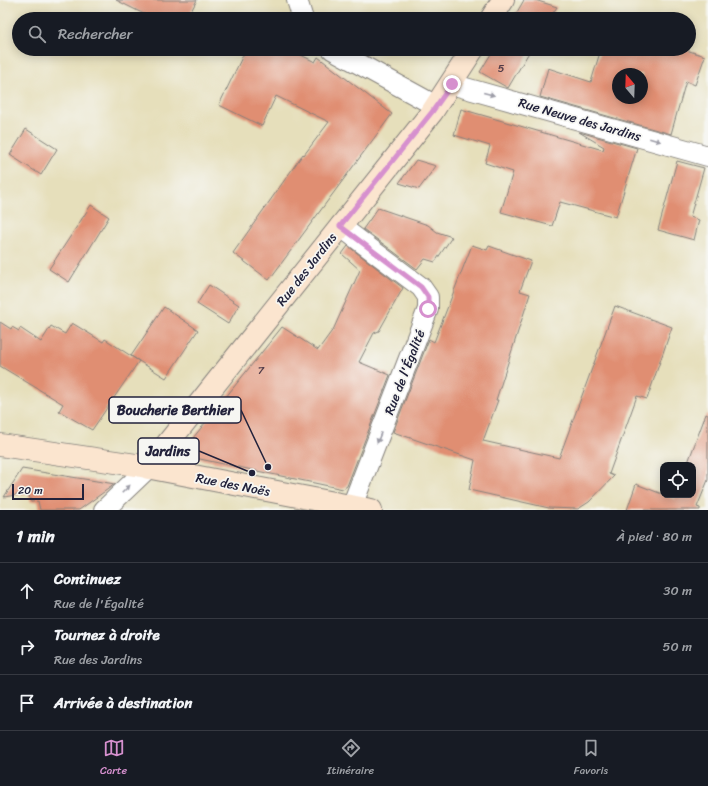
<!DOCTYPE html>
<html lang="fr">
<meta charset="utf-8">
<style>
body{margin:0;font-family:Sriracha,sans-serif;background:#242831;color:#f1f3f6}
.controls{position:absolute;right:12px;bottom:12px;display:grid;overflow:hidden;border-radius:8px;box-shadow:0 2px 10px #0003}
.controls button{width:36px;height:36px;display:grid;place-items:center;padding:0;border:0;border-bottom:1px solid #363941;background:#171b24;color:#f1f3f6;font:20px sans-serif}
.compass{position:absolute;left:612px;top:68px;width:36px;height:36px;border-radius:50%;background:#171b24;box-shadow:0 2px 10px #0003;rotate:341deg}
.scale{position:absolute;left:12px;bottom:10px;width:72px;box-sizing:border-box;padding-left:4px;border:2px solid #22223b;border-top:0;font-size:11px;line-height:14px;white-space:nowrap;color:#22223b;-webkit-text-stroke:3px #f6f6f2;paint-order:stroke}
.stop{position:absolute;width:12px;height:12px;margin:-9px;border:3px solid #d690ce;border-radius:50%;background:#fff}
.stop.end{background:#d690ce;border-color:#fff;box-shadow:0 1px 4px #0008}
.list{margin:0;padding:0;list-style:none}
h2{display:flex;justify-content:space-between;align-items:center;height:52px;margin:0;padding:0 16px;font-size:17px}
h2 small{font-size:13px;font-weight:400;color:#9ea1a6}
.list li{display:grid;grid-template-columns:26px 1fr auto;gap:12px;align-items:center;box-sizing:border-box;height:56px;padding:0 16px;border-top:1px solid #363941}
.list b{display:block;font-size:15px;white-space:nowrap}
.list p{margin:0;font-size:13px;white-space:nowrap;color:#9ea1a6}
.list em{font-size:13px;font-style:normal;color:#9ea1a6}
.icon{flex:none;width:22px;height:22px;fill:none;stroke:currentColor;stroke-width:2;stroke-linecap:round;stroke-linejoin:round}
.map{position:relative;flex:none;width:708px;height:510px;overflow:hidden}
.search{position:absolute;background:#171b24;box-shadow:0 2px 10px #0003;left:12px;right:12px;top:12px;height:44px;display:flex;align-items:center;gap:10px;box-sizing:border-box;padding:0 14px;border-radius:22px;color:#9ea1a6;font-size:15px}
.sheet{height:220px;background:#171b24}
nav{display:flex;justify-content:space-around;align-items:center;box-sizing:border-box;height:56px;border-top:1px solid #363941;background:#171b24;font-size:11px;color:#9ea1a6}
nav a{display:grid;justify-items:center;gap:2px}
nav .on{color:#d690ce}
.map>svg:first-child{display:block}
.building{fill:#e08e72;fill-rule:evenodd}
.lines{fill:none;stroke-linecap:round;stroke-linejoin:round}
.street-casing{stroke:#84807b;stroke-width:22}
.secondary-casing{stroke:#84807b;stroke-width:24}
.street{stroke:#fff;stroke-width:20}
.secondary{stroke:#fbe5cf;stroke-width:22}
.oneway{fill:#9c9ca7}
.route{stroke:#d690ce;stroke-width:5}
.labels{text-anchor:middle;stroke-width:3.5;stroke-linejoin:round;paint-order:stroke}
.number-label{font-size:11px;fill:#523d49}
.street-label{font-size:13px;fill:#22223b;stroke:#f6f6f2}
.leader{fill:none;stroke:#22223b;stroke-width:1.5}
.callout-dot{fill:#22223b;stroke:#f6f6f2;stroke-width:1.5}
.callout{fill:#f6f6f2;stroke:#22223b;stroke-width:1.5}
.callout-label{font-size:14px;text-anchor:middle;font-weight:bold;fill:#22223b}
</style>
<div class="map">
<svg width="708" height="510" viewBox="0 0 708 510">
<rect width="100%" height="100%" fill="#f6f6f2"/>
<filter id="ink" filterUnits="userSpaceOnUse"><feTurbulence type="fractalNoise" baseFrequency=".025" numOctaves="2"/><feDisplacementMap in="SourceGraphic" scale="8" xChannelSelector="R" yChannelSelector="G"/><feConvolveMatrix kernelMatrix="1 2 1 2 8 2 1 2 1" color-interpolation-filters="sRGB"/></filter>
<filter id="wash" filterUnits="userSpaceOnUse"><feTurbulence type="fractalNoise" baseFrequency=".012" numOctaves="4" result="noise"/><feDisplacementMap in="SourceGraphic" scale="16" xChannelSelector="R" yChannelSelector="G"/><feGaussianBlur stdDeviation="0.9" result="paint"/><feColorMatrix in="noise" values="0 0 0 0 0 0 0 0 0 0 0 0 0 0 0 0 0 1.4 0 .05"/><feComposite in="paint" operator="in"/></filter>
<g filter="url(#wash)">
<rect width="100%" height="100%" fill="#e6dfbb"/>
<g id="blocks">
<!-- building -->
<path class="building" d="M116,0H197L187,19H154Z
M524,0H535L557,7L549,19H513Z
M246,49H289L315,62L318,57L392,114L269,280L233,253L303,154L304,155L329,122L276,96L262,126L219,105Z
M494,49H531L508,88L480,72Z
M601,49H683L705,56L695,85L686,81L671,134L540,97L548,68L591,82ZM618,74H642V98H618Z
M461,109L603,150L604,147L579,132L637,148L616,217L560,202L552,226L501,212L513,172L485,163L490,146L454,135Z
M26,129L57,149L41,175L10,155Z
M416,160L436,166L419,189L399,183Z
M677,161L704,168L690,217L699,220L694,240L658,230Z
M91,205L109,217L69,282L49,269Z
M378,208L428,225L437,232L452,237L435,262L425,259L417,269L363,229Z
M472,245L487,250L489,246L531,261L520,291L530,294L496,400H498L483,441L559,458L615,306L672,327L647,399L637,396L609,474L614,476L589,502L578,509L549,508L469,490L475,460L393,432L429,339L434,342Z
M348,246L403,288L379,331L374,333L359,362L390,375L347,486L343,489L195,458L189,443L282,327L318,350L334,328L360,270L342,254Z
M209,285L239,305L228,324L197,304Z
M164,307L198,330L166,378L131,356L139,361L92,430L59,411L63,404L0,366V322L11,329L12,327L19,331L20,328L41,342L51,326L65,334L72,323L103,342L105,339L131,356Z
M706,414L708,415V480L697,507L700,508V510H627L636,484L675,499L676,495H693V465H687Z
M22,469L115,484L79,510H40L38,501L31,502L28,493L4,497Z"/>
</g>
</g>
<g filter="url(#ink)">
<use href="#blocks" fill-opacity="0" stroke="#84807b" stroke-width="1"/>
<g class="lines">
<defs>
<path id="street" d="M297,0L303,19
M332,49L436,106
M451,84L708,156
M340,226L421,287L428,297V309L352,506
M104,510L148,468"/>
<path id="secondary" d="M491,19L503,0
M0,445L136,465L371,510
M148,468L432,112L473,49"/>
</defs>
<!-- street casing -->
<use href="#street" class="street-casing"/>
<!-- secondary casing -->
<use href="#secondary" class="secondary-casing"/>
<!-- street -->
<use href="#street" class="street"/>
<!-- secondary -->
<use href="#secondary" class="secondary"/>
</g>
<!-- one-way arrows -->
<defs><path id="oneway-solid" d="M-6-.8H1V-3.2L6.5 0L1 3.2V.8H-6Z"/></defs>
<g class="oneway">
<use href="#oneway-solid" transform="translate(489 94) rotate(15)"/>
<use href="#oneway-solid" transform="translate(655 140) rotate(16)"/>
<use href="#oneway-solid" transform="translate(379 438) rotate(111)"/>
<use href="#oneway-solid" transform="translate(126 489) rotate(-45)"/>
</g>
</g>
<g class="lines" filter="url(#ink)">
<!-- route -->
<path class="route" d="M428,309V297L421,287L340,226L432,112L452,84"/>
</g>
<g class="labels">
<!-- number labels -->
<g class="number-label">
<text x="501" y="72">5</text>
<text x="261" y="374">7</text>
</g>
<!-- street labels -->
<g class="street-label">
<text transform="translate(580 119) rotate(16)" y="5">Rue Neuve des Jardins</text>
<text transform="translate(306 269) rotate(-52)" y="5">Rue des Jardins</text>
<text transform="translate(404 372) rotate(-69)" y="5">Rue de l'Égalité</text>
<text transform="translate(233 484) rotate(11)" y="5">Rue des Noës</text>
</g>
</g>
<!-- callouts -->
<path class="leader" d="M268 467L241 410M252 473L199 451"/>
<g class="callout-dot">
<circle cx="268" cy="467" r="4"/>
<circle cx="252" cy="473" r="4"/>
</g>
<g class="callout">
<rect x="109" y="397" width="132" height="26" rx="4"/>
<rect x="138" y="438" width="61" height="26" rx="4"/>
</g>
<g class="callout-label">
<text x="175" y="415">Boucherie Berthier</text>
<text x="168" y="456">Jardins</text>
</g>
</svg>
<div class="controls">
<button><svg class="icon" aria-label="locate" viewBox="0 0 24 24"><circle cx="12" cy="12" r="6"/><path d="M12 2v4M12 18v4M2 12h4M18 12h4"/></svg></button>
</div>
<svg class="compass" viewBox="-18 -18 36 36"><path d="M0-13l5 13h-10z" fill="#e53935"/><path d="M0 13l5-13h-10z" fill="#9ea1a6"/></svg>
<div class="scale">20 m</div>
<div class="stop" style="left:428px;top:309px"></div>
<div class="stop end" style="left:452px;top:84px"></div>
<div class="search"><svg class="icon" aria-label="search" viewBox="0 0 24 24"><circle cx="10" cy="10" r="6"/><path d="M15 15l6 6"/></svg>Rechercher</div>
</div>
<section class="sheet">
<h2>1 min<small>À pied · 80 m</small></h2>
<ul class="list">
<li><svg class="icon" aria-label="ahead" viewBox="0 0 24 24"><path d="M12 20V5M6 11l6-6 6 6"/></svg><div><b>Continuez</b><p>Rue de l'Égalité</p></div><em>30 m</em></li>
<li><svg class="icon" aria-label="right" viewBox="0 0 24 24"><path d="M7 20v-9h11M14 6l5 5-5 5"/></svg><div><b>Tournez à droite</b><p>Rue des Jardins</p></div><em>50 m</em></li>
<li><svg class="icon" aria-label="arrive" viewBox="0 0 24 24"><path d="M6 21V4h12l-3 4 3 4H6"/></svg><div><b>Arrivée à destination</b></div></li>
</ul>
</section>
<nav>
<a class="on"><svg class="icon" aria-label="map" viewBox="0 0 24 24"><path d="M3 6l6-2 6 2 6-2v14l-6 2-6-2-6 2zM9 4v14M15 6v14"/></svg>Carte</a>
<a><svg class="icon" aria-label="directions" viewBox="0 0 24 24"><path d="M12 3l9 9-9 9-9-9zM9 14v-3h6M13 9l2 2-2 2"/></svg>Itinéraire</a>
<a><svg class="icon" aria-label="saved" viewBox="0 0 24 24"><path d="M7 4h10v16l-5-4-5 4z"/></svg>Favoris</a>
</nav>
